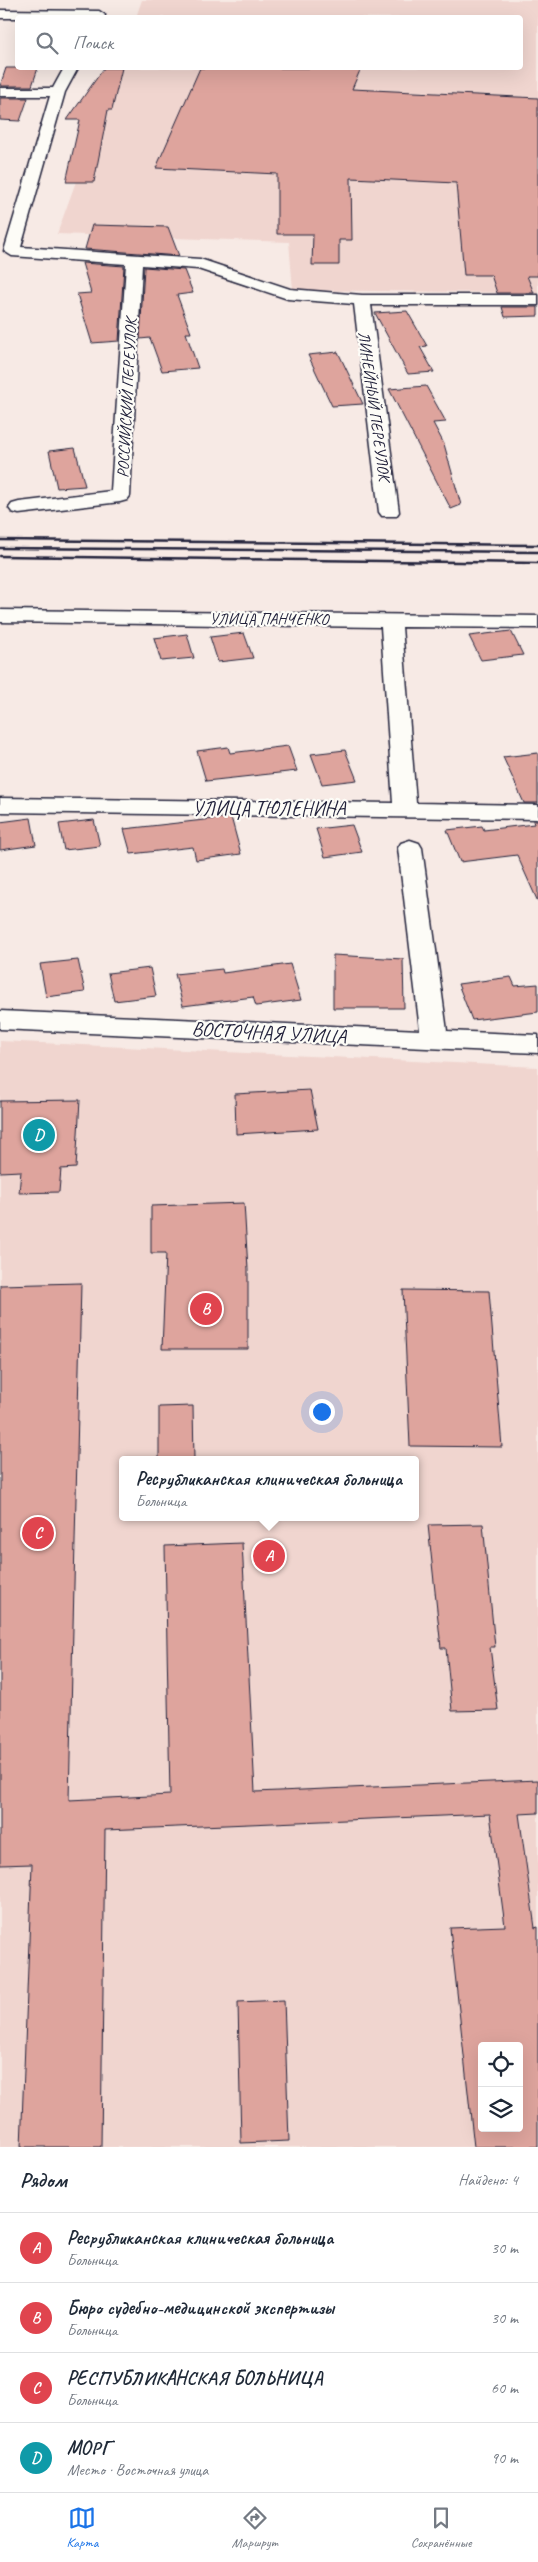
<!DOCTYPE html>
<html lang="ru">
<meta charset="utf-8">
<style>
body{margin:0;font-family:Caveat,sans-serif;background:#f2f2f3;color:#1f2937}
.controls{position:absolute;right:15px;bottom:15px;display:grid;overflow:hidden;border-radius:5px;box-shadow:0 5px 20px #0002}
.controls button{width:45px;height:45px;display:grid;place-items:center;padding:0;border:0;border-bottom:1px solid #e0e1e3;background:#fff;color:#1f2937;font:25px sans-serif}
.you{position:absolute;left:321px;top:1411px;width:18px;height:18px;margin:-12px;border:4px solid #fff;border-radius:50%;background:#1a73e8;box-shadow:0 0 0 8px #1a73e833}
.badge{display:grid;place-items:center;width:32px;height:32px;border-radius:50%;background:#1a73e8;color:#fff;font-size:16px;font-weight:700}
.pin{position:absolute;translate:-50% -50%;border:2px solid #fff;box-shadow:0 1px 5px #0006}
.popup{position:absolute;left:119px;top:1456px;width:300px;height:65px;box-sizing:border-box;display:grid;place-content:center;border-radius:5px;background:#fff;filter:drop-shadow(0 1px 4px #0005);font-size:16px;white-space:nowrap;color:#747a83}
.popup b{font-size:19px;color:#1f2937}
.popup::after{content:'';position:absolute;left:50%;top:100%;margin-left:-10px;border:10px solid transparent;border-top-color:#fff}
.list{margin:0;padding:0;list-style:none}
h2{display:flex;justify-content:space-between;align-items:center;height:65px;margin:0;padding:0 20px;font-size:21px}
h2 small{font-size:16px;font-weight:400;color:#747a83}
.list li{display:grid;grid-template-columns:32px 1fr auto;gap:15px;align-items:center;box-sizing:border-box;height:70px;padding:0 20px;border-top:1px solid #e0e1e3}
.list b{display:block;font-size:19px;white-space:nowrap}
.list p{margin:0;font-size:16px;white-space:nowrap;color:#747a83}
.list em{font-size:16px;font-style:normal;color:#747a83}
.icon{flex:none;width:28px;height:28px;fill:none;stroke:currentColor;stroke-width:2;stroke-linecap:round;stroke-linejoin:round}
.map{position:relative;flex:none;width:538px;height:2147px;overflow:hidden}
.search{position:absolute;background:#fff;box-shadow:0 5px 20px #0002;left:15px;right:15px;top:15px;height:55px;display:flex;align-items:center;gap:12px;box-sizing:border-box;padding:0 18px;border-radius:5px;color:#747a83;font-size:19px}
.sheet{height:345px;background:#fff}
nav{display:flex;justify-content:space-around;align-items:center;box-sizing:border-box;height:70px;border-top:1px solid #e0e1e3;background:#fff;font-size:14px;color:#747a83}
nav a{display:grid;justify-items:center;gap:2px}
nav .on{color:#1a73e8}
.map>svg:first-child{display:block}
.built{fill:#f0d5cf;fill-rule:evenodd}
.building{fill:#dea49d;stroke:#22223b;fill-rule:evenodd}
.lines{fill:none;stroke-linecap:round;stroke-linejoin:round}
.minor-casing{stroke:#22223b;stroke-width:3}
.minor{fill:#fdfcf7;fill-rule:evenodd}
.rail{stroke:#22223b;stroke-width:2.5}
.labels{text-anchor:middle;stroke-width:4.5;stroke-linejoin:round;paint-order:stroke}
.far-street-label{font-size:16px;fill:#22223b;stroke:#fdfcf7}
.street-label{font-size:20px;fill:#22223b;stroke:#fdfcf7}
</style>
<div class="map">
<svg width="538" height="2147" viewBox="0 0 538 2147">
<rect width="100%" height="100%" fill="#f7eae5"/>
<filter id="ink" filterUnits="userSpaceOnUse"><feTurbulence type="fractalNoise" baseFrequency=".02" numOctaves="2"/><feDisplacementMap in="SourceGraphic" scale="10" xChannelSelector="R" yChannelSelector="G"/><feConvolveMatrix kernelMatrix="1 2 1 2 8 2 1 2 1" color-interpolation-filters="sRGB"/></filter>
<g filter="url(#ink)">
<!-- built -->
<path class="built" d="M142,0H538V293L293,290L289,242L57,234L117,68H520V18L136,17Z
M0,1041L538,1067V2147H0ZM123,1460H415V1517H123ZM482,2046H519V2128H482Z"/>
<!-- building -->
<path class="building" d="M6,68H38L32,86H0Z
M104,68H122L112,110H108L94,182H66L80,120H67Z
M200,68H361L352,89L538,98V276H527L534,293H497L491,275H464L456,183L351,178L352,240H339V265H312L313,234H277V174L156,168Z
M0,98H28L20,121L0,120Z
M92,225L168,227L179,256L85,249Z
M82,263L124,266L119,341L92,343L77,294L91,293Z
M144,267L184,270L193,293L177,295L191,333H186L198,368L162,371L150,338L140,339Z
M502,307H538V316L505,317Z
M407,311L427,346L420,347L434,372L408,374L375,313Z
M338,352L363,404L332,406L308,355Z
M426,386L446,422L433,423L444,444L461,505L451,509L389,389Z
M75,448L85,486L57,488L49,451Z
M511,631L523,655L481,660L469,636Z
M244,633L253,658L218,662L210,637Z
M187,634L194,658L161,661L154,638Z
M288,746L297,771L206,781L197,751L228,747L230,753Z
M345,750L357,780L322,784L311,754Z
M538,753V803H524L503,757Z
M231,817L241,854L196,860L193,847L131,854L124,829Z
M31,818L36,845L0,850V822Z
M94,820L100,846L64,850L59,824Z
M533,821H538V902L517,855L460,862L447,830L482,826L484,830L534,824Z
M352,825L362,852L325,857L316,829Z
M333,955L403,959L404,1008H333Z
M78,960L85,992L46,997L40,964Z
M290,964L301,1000L256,1006L253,997L183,1006L175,974L222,969L223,973Z
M150,968L156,996L114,1001L108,973Z
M511,977L515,986L538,984V1012L472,1020L458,984Z
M310,1090L318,1129L236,1134L235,1094Z
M80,1100L76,1168L61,1169L59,1192L19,1193L21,1171L0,1172V1101Z
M244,1203L248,1269V1349H162L166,1253H151V1206Z
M81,1283L69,1800L170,1795L165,1546L242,1543L255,1792L538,1780V1813L519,1814L535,1928L538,1927V2147H474L450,1928L505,1926L490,1814L105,1830L101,2147H21L32,1864L0,1865V1285ZM482,2046H519V2128H482Z
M403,1290L489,1291L502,1447L410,1446Z
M193,1406L194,1460H159V1407Z
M483,1524L495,1647H490L498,1710L452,1711L446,1648H441L428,1525Z
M284,2000L289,2141L241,2143L238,2002Z"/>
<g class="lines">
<defs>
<path id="minor" d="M0,10L99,11L105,15L104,18H0Z
M64,68H78L65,92L21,247L200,259L290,289L362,295H538V305H371L399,512L396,516H382L379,512L354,304L288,299L198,269L142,265L130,496L127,500L120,502L19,514L12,512L9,508L12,504L19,502L111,491L126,264L12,256L4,251L50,96H0V88H53Z
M0,610L538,616V628L402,627L416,803L538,805V819L0,812V798L393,803L381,627L0,622Z
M410,840L419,843L422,848L447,1031L538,1035V1053L0,1029V1011L420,1030L398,848L401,843Z"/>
</defs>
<!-- minor casing -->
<use href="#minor" class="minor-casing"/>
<!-- minor -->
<use href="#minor" class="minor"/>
<!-- rail -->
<path class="rail" d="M0,540L538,545
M0,548L538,552
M0,556L538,563"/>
</g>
</g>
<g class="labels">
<!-- far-street labels -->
<g class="far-street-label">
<text transform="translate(126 398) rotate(-87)" y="6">РОССИЙСКИЙ ПЕРЕУЛОК</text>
<text transform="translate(375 406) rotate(82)" y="6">ЛИНЕЙНЫЙ ПЕРЕУЛОК</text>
<text x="269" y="624">УЛИЦА ПАНЧЕНКО</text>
</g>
<!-- street labels -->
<g class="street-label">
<text x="269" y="815">УЛИЦА ТЮЛЕНИНА</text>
<text transform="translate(269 1032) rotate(3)" y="7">ВОСТОЧНАЯ УЛИЦА</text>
</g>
</g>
</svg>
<div class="controls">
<button><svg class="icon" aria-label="locate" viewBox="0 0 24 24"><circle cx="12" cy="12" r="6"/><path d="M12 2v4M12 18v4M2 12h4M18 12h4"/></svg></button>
<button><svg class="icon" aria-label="layers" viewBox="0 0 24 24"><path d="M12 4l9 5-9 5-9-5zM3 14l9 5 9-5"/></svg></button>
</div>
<div class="you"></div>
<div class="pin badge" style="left:269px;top:1556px;background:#e0444e">A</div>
<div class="popup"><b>Ресрубликанская клиническая больница</b>Больница</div>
<div class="pin badge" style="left:206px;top:1309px;background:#e0444e">B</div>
<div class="pin badge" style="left:38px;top:1533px;background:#e0444e">C</div>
<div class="pin badge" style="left:39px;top:1135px;background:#0f9aa8">D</div>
<div class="search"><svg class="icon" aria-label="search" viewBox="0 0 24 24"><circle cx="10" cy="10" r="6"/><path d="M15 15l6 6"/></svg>Поиск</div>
</div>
<section class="sheet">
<h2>Рядом<small>Найдено: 4</small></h2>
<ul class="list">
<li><span class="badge" style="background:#e0444e">A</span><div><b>Ресрубликанская клиническая больница</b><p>Больница</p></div><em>30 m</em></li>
<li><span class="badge" style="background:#e0444e">B</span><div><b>Бюро судебно-медицинской экспертизы</b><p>Больница</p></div><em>30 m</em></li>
<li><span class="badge" style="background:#e0444e">C</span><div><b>РЕСПУБЛИКАНСКАЯ БОЛЬНИЦА</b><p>Больница</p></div><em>60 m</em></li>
<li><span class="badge" style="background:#0f9aa8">D</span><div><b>МОРГ</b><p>Место · Восточная улица</p></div><em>90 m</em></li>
</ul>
</section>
<nav>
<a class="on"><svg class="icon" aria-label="map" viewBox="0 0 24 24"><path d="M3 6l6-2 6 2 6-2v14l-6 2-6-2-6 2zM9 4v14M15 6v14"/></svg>Карта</a>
<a><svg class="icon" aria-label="directions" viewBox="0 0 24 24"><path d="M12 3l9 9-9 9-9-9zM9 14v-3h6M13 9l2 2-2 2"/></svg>Маршрут</a>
<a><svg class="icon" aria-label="saved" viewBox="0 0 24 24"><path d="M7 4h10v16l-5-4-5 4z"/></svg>Сохранённые</a>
</nav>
